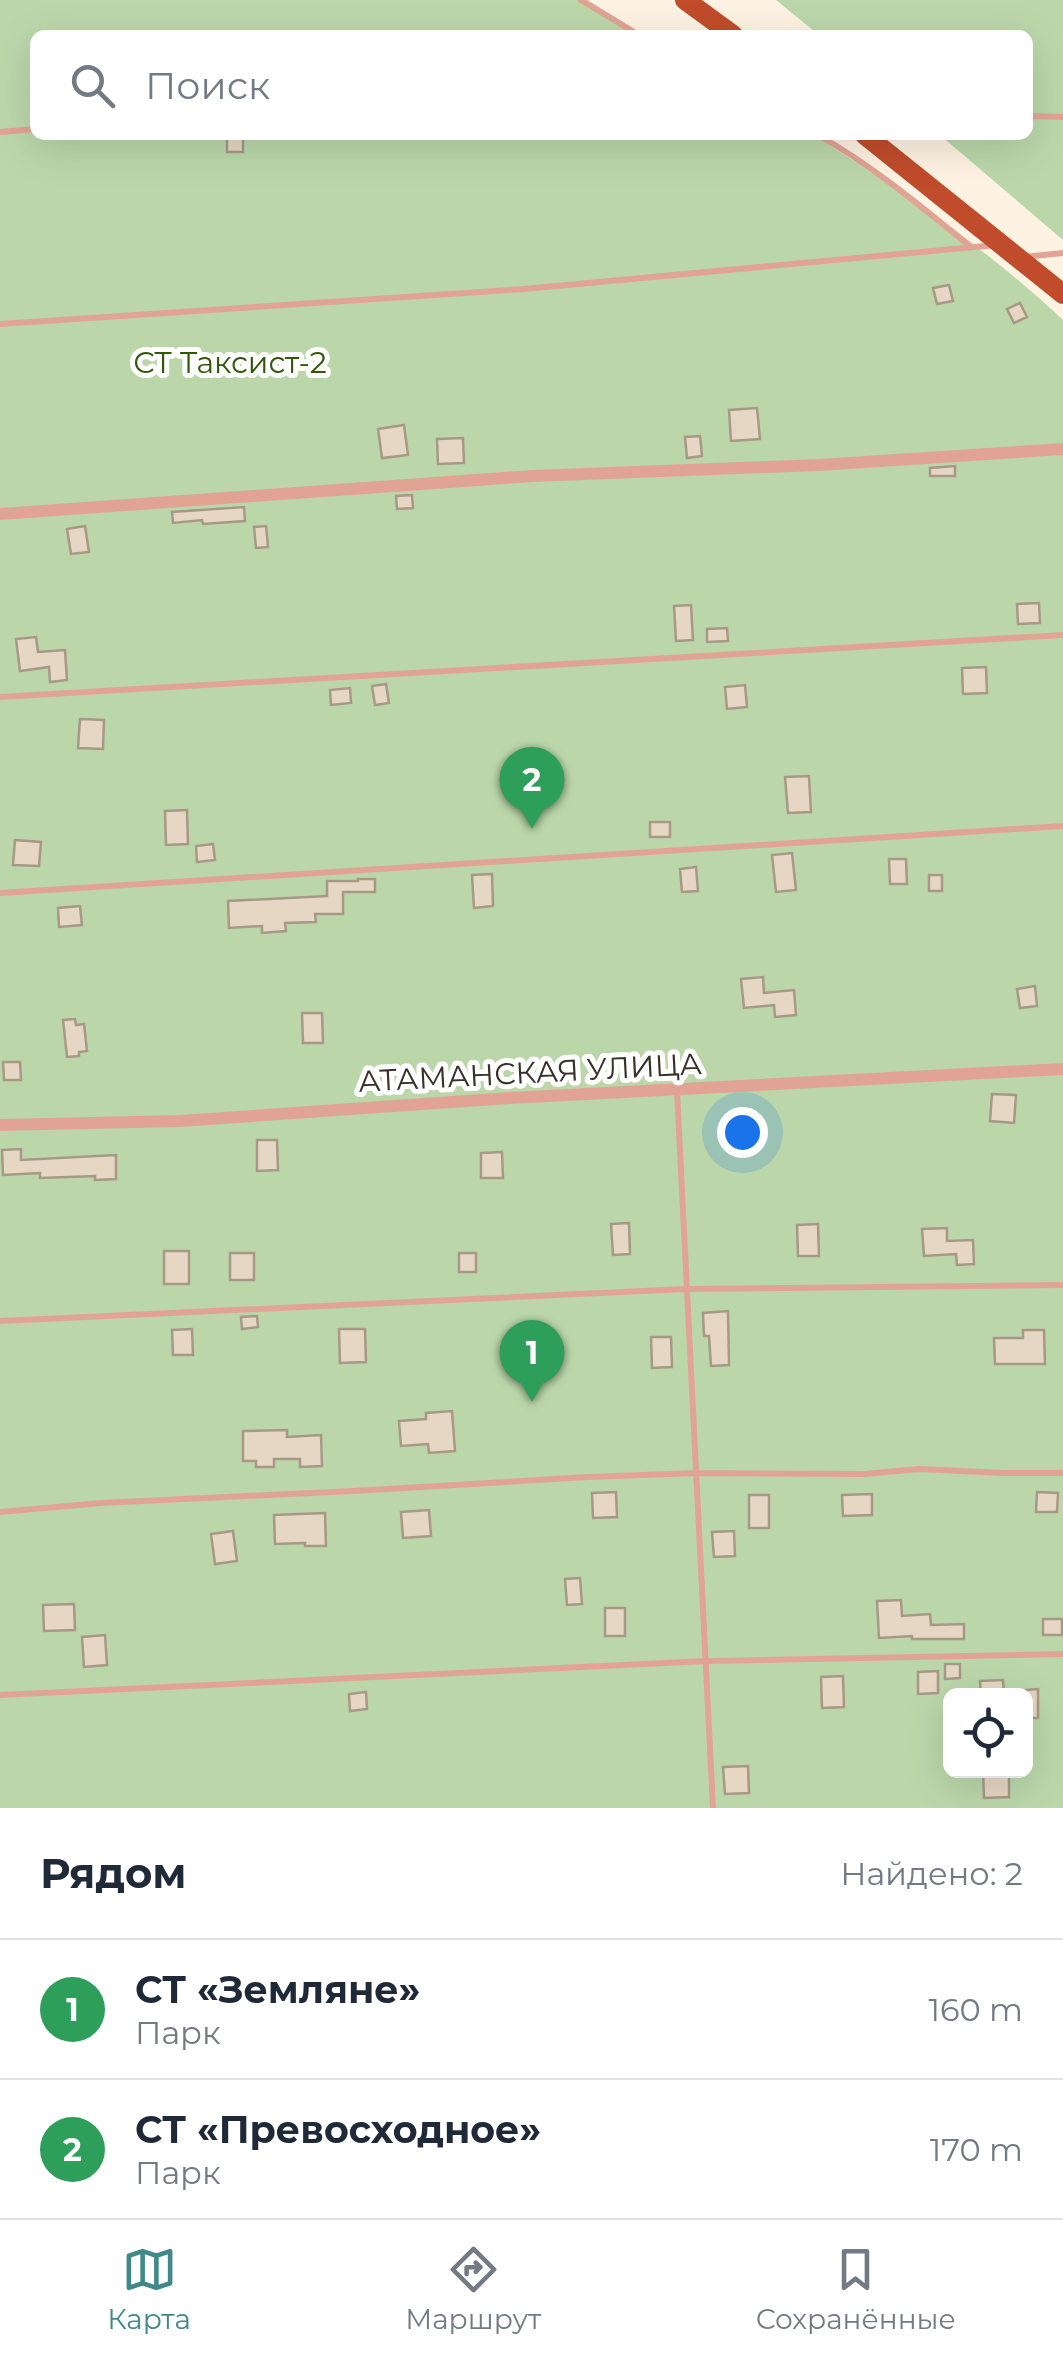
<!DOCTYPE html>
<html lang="ru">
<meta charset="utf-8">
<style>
body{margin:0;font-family:Montserrat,sans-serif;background:#f2f2f3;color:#1f2937}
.controls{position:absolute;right:30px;bottom:30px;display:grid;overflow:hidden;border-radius:15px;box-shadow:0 10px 40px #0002}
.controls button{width:90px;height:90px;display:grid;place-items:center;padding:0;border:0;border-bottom:2px solid #e0e1e3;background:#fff;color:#1f2937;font:50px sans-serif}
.you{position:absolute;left:742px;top:1132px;width:35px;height:35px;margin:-25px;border:8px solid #fff;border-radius:50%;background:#1a73e8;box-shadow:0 0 0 15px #1a73e833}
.badge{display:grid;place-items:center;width:65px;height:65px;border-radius:50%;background:#418988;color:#fff;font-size:32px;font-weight:700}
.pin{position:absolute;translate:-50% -82px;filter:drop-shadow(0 2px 5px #0008)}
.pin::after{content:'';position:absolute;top:52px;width:35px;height:30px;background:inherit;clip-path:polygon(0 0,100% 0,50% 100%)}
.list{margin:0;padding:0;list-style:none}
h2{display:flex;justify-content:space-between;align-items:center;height:130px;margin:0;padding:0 40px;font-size:42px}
h2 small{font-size:32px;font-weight:400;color:#747a83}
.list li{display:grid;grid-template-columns:65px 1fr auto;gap:30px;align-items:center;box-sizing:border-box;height:140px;padding:0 40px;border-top:2px solid #e0e1e3}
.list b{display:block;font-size:38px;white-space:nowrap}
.list p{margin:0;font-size:32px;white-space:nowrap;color:#747a83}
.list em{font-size:32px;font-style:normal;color:#747a83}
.icon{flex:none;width:55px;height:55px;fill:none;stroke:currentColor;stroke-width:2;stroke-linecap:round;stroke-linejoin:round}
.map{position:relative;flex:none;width:1063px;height:1808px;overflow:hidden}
.search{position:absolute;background:#fff;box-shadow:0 10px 40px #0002;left:30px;right:30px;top:30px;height:110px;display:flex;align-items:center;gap:25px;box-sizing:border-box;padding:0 35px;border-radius:15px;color:#747a83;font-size:38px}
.sheet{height:410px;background:#fff}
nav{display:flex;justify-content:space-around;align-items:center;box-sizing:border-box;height:140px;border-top:2px solid #e0e1e3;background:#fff;font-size:28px;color:#747a83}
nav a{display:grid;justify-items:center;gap:5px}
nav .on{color:#418988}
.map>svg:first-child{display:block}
.green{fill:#bbd7aa;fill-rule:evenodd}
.building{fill:#e5d7c3;stroke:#a79986;stroke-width:2.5}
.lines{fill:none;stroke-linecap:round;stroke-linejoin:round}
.service{stroke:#e1a494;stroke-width:6}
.minor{stroke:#e1a494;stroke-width:12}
.trunk{stroke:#c14c2c;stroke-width:20}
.labels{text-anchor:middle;stroke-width:10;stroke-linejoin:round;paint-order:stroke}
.park-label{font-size:30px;fill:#30570a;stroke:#fff}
.street-label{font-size:30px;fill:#373129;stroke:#fff}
</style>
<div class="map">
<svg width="1063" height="1808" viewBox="0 0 1063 1808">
<rect width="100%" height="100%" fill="#fef2e2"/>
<!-- green -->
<path class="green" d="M0,0H587L643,35H35V135H814C901,191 988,249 1063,320V1808H0ZM950,1696H1026V1770H950Z
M776,0H1063V240L940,135H1028V35H819Z"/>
<!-- building -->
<path class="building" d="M227,135H243V152H227Z
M949,285L953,301L937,304L933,288Z
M1020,303L1027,317L1014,323L1007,309Z
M757,408L760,439L731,441L729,410Z
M404,425L408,455L382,458L378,429Z
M700,436L702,456L687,458L685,437Z
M463,438L464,463L438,464L437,439Z
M955,466V476H930V468Z
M412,495L413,508L397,509L396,496Z
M244,507L245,521L203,524L202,520L173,523L172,512Z
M85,526L89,552L71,554L67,529Z
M266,526L268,547L256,548L254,527Z
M1039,603L1040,623L1018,624L1017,604Z
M691,605L693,640L676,641L674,606Z
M727,628L728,641L707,642V629Z
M36,637L38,652L65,650L67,680L50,682L49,667L20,671L16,639Z
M986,667L987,693L963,694L962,668Z
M386,684L389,703L375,705L372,686Z
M745,685L747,707L727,709L725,687Z
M350,688L351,703L331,705L330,690Z
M80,719L104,720L103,749L78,748Z
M809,776L811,812L788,813L785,777Z
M187,810L188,844L166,845L165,811Z
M650,822H670V837H650Z
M15,840L41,842L39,866L13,865Z
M213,844L215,860L197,862L196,846Z
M792,853L796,890L776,892L772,855Z
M889,859H906L907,884H890Z
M696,867L698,891L682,892L680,869Z
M492,874L493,906L474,908L472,875Z
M929,875H942V891H929Z
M358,879H375V892H343V914H315L316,922L285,923L286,931L262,933V926L229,928L228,901L327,896V881H358Z
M80,906L82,925L59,927L58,908Z
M763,977L764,993L794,990L796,1015L775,1017L774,1005L744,1008L741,979Z
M1035,986L1037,1006L1020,1008L1017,989Z
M302,1013H322L323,1043H303Z
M75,1019L76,1025L84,1024L87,1051L79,1052V1056L67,1057L63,1020Z
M3,1062H20L21,1080H4Z
M992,1094L1016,1095L1014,1123L990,1121Z
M257,1140H277L278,1170L257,1171Z
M21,1149V1160L116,1155V1179L95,1180V1176L40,1178V1173L3,1175L2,1150Z
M502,1152L503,1178H481V1153Z
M629,1223L630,1254L613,1255L611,1224Z
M818,1224L819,1256H798L797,1225Z
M947,1228V1241L973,1240L974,1264L957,1265L956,1254L924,1256L922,1229Z
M164,1251H189V1284H164Z
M230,1253H254V1280H230Z
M459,1253H476V1272H459Z
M728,1311L729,1365L711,1366L709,1336H704L703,1313Z
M257,1316L258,1327L242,1329L241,1317Z
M192,1329L193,1355H173L172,1330Z
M339,1329H365L366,1362L340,1363Z
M1023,1330H1044L1045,1364H995L994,1338H1023Z
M651,1337H671L672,1367L652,1368Z
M452,1411L455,1451L429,1453L428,1444L401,1446L399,1421L426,1419V1413Z
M287,1430V1437L321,1435L322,1466L300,1467V1459H274V1467H256V1461H243V1431Z
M616,1492L617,1517L593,1518L592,1493Z
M1037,1492L1058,1493L1057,1512H1036Z
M872,1494V1515L843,1516L842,1495Z
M749,1495H769V1528H749Z
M429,1510L431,1536L403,1538L401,1512Z
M325,1513L326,1546H305V1543L275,1544L274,1515Z
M233,1531L237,1561L215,1564L211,1534Z
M734,1531L735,1556L714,1557L712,1532Z
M580,1578L582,1604L567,1605L565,1579Z
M901,1600L902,1616L930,1614L931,1625L964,1624V1639H912V1636L879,1638L877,1601Z
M74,1604L75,1630L44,1631L43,1605Z
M605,1608H625V1636H605Z
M1043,1619H1062V1635H1043Z
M105,1635L107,1665L84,1667L82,1637Z
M945,1664H960V1678L945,1679Z
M938,1671V1693L918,1694V1672Z
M843,1676L844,1707L822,1708L821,1677Z
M1003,1680L1004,1696H981L980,1681Z
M1038,1689V1718H1026V1690Z
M366,1692L367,1709L350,1711L349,1694Z
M748,1766L749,1793L725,1794L723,1767Z
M983,1770H1009V1797L984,1798Z"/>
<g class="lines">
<!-- service -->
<path class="service" d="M581,0L639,35
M1028,116L1063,117
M0,132L35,129
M818,135C873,166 922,207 971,247
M1024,257L1063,253
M0,324L524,289L996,245
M0,697L1063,635
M0,893L1063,826
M677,1091L713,1808
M0,1321L686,1289L1063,1285
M0,1512L101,1503L353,1491L588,1477L696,1473L864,1474L919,1469L1004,1473H1063
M0,1695L707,1661L1063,1654"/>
<!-- minor -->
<path class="minor" d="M0,514L533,476L819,465L1063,449
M0,1125L180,1121L510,1098L1063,1069"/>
<!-- trunk -->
<path class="trunk" d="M685,0L733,35
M865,135L1063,294"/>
</g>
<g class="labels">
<!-- park labels -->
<g class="park-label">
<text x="230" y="373">СТ Таксист-2</text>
</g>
<!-- street labels -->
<g class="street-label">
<text transform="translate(530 1073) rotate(-3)" y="10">АТАМАНСКАЯ УЛИЦА</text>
</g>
</g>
</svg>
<div class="controls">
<button><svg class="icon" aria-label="locate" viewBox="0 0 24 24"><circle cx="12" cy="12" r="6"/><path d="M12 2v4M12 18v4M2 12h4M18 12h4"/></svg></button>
</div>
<div class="you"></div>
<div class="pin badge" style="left:532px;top:1402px;background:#2e9e5b">1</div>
<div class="pin badge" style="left:532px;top:829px;background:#2e9e5b">2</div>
<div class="search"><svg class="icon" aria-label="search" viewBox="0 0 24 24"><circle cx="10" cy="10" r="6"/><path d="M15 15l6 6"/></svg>Поиск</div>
</div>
<section class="sheet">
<h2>Рядом<small>Найдено: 2</small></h2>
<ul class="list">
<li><span class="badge" style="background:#2e9e5b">1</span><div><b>СТ «Земляне»</b><p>Парк</p></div><em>160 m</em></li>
<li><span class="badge" style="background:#2e9e5b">2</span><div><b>СТ «Превосходное»</b><p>Парк</p></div><em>170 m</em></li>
</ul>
</section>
<nav>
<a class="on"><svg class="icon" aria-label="map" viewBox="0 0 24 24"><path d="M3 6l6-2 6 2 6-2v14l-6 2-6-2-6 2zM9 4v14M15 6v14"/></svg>Карта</a>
<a><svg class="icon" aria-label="directions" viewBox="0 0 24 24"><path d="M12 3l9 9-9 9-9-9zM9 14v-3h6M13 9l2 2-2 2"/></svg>Маршрут</a>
<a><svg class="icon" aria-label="saved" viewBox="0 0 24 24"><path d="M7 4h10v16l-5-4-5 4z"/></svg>Сохранённые</a>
</nav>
